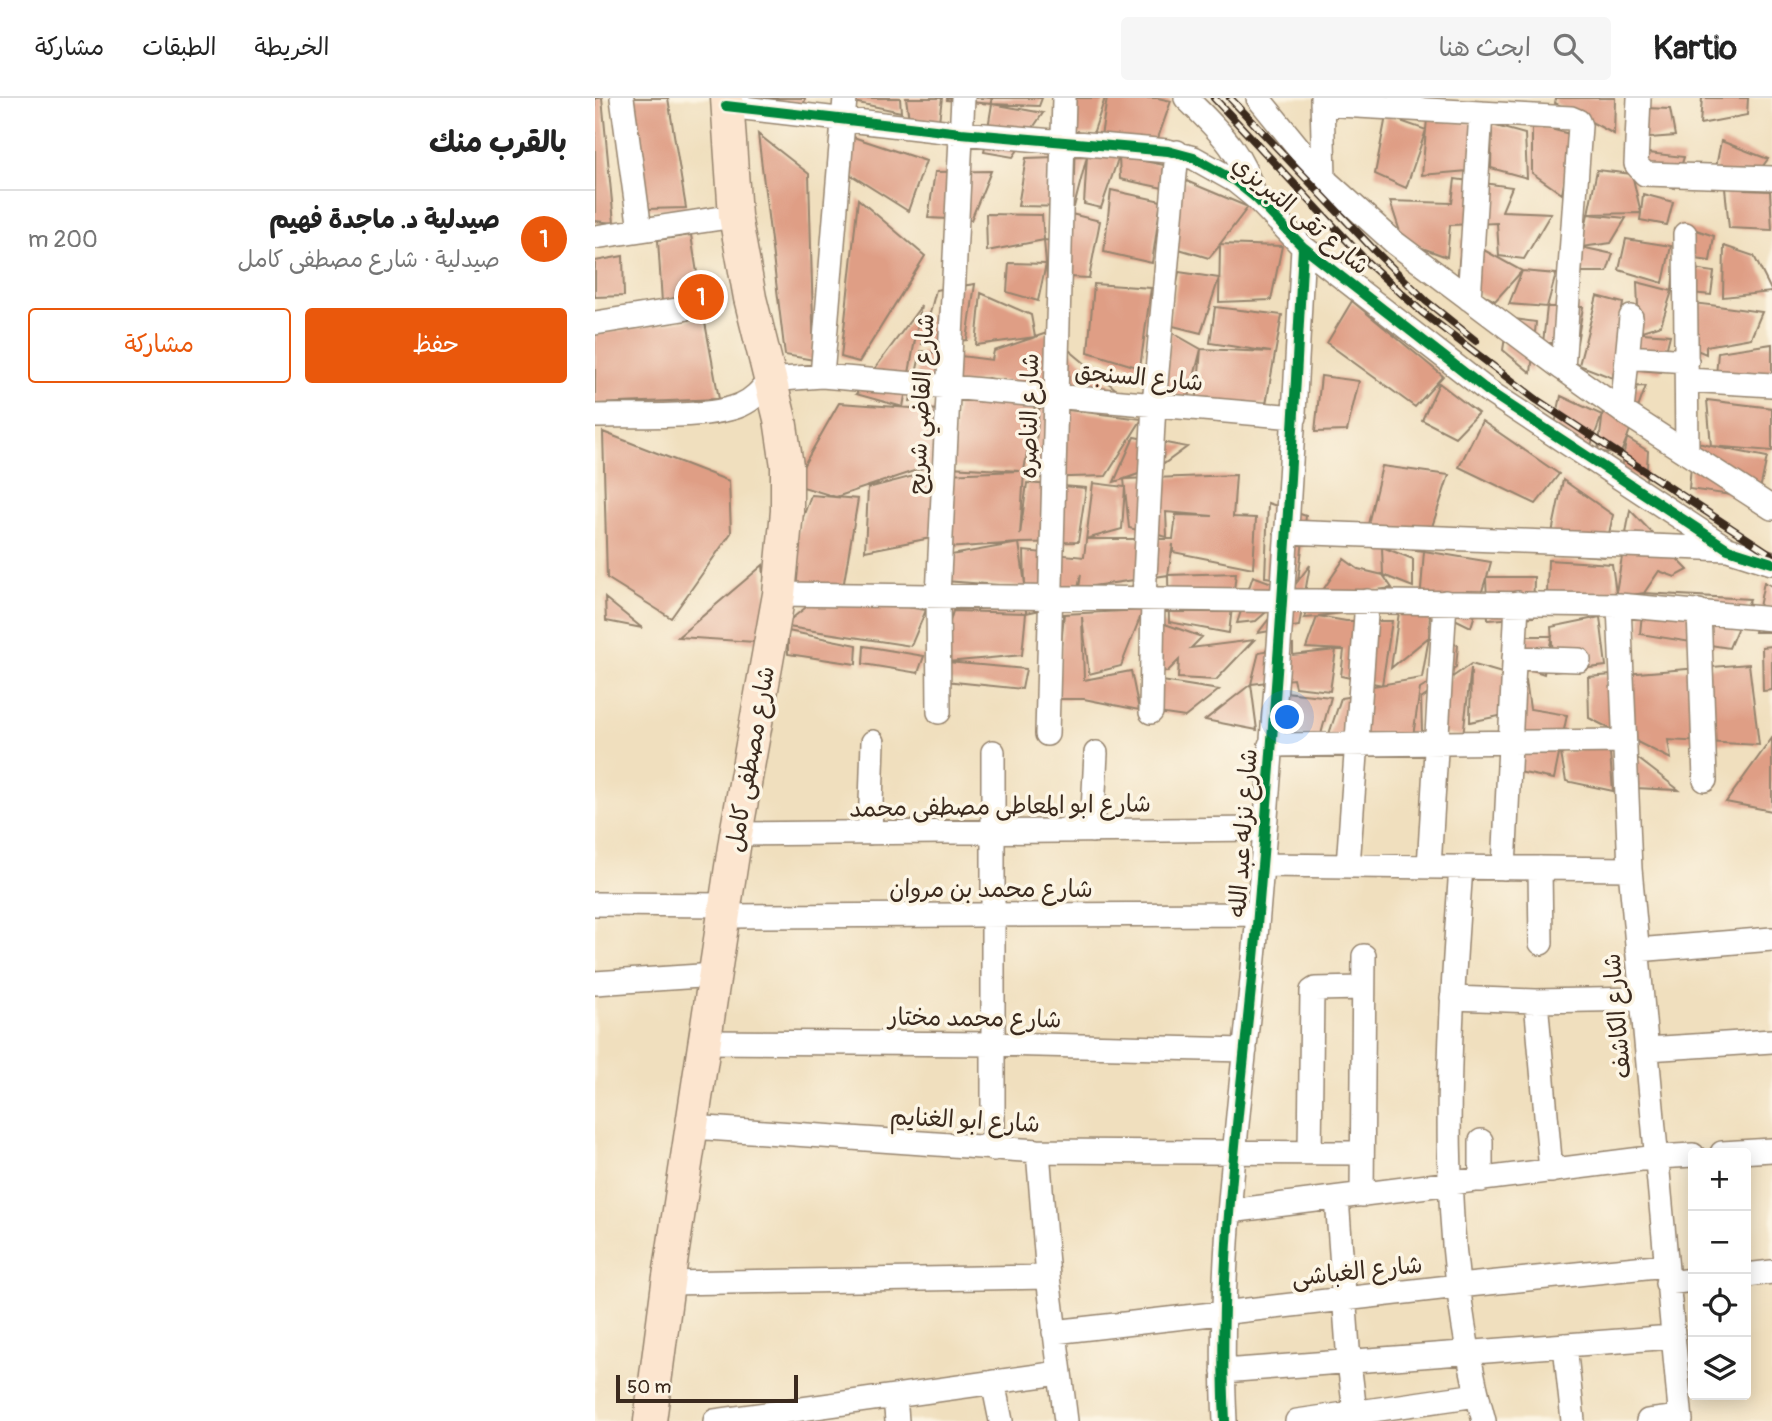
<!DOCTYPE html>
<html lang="ar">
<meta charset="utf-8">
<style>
body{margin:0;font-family:Pangolin,"Playpen Sans Arabic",sans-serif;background:#f6f6f6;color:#222;direction:rtl}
.controls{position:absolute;right:21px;bottom:21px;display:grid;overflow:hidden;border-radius:7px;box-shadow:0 4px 18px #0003}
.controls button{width:63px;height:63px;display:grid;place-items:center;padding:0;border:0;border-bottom:2px solid #e0e0e0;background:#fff;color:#222;font:35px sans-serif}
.scale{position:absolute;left:21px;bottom:18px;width:182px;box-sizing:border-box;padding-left:7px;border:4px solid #3b2a1e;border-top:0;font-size:19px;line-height:24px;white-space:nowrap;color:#3b2a1e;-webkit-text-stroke:5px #fcf5e5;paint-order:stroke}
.you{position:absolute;left:693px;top:620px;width:24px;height:24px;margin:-18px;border:5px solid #fff;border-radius:50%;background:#1a73e8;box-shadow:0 0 0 10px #1a73e833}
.badge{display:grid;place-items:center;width:46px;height:46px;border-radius:50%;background:#ea580c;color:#fff;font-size:23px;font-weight:700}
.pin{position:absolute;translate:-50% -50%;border:4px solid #fff;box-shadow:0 2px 7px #0006}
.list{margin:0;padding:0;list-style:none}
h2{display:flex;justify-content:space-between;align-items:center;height:91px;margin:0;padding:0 28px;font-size:30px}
h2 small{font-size:23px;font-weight:400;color:#767676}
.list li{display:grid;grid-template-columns:46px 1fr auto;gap:21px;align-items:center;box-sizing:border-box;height:98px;padding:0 28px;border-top:2px solid #e0e0e0}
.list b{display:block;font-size:26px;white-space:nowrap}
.list p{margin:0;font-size:23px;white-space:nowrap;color:#767676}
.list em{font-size:23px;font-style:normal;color:#767676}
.actions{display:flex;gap:14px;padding:21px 28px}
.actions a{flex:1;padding:16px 0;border:2px solid #ea580c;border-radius:7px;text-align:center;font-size:24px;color:#ea580c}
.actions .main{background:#ea580c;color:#fff}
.icon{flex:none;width:38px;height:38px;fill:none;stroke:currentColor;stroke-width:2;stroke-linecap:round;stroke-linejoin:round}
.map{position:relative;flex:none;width:1177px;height:1323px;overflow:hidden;direction:ltr}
header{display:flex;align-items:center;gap:42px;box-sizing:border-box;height:98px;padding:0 35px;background:#fff;border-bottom:2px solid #e0e0e0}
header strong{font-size:33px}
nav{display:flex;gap:38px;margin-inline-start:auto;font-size:24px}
.search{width:490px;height:63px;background:#f6f6f6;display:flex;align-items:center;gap:18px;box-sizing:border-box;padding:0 24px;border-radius:7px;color:#767676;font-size:26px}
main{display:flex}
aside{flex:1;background:#fff}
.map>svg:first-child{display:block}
.building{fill:#df9e85}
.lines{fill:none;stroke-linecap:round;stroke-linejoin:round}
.street-casing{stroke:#96846e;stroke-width:26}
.secondary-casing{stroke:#96846e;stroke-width:35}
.street{stroke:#fff;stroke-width:23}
.secondary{stroke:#fce5cf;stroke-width:32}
.rail-casing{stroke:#3b2a1e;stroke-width:8}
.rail{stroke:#fcf5e5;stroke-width:5;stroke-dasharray:16;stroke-linecap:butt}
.cycleway-casing{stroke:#fcf5e5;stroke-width:15}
.cycleway{stroke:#00873e;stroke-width:10}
.labels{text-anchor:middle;stroke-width:7;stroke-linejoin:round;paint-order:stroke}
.street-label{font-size:24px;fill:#3b2a1e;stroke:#fcf5e5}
</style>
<header>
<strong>Kartio</strong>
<div class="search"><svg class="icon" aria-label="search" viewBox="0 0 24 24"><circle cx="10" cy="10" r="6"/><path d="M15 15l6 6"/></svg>ابحث هنا</div>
<nav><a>الخريطة</a><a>الطبقات</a><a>مشاركة</a></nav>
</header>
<main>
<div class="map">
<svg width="1177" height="1323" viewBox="0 0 1177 1323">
<rect width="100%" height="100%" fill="#fcf5e5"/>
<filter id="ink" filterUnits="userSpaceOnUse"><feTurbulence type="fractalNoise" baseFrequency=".0143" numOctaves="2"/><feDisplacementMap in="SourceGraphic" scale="14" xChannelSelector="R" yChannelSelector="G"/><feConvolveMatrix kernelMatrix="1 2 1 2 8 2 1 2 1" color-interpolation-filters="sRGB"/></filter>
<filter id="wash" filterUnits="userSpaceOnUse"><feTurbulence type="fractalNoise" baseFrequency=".00686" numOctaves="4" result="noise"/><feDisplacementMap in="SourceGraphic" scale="28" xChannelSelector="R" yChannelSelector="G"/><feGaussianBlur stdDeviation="1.57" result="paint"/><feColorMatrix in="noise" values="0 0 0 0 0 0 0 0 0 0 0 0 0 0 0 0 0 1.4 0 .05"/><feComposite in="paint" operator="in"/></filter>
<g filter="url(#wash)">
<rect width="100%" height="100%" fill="#f0dfbe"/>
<g id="blocks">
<!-- building -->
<path class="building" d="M0,0H7L19,125L0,123Z
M38,0H73L91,110L51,111Z
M158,0H210L209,7Z
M244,0H305L306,14L244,1Z
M311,0H347L344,23L314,21Z
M352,0H396L397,6V0H447L444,8L397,6L448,15L418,59L389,54L397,6L352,2Z
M479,0H510L498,36L475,37Z
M512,0H563L576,3L562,43L506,38Z
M961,0H1020L1019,36L960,5Z
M1107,0H1153L1152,17L1105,26Z
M1050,10L1075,11L1080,38L1042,41Z
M791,18L831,32L832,21L886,26L873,73L827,77L831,32L811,90L780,76Z
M937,26L978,37L967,96L937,75Z
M897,27L930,36L932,80L896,70Z
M163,36L214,76L219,262L190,257Z
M255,38L331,63L313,113L253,75Z
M1126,43L1173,61L1150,92L1175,93L1177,132L1134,130L1130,90H1117Z
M1035,53L1089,59L1079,90L1059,77Z
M492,58L479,109L423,108L431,60L492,58H524L506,110L489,106Z
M524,58L569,67L568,90L525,81Z
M1002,72L1037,76L1046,115L1048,96L1078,104L1072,127L1045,122L1046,115L993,116Z
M396,73L376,122L333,120L340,74Z
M860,81L917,89L907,113L956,115L929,161L904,158L902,125L855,127L852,159L808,143L795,103L857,105Z
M589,82L653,109L625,146L687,148L676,202L624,204L625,147L614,160L574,148Z
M516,92L566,103L557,165L509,154Z
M263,101L330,158L264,264L246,259Z
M464,113L505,123L494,180L452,178L449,142L392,153L391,116L447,117L449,142L474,146Z
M993,116L1031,120L1016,145L986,149Z
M1084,126L1119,138L1115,163L1081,158Z
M96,137L106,200L67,204L63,142Z
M867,140L927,173L900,203L862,183Z
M1031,141L1076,148L1068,185L1024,172Z
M1129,148L1159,158L1177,194L1128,199Z
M986,149L1018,156L1012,174H982Z
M28,158L29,198L0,199V163Z
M414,165L451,166L443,203L412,194Z
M1079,168L1119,174L1116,197L1077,193Z
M927,173L961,176L952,209L914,206Z
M584,174L624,180L606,235L574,227Z
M1042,184L1077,193L1066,227L1044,234Z
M380,186L372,242L327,246L341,192Z
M499,186L556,190L545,270L493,254Z
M386,195L436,217L440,239L381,247Z
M1002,198L1028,205L1018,280L984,267Z
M757,203L848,278L820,309L732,245Z
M1081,203L1115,207L1167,214L1156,240L1111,248V256L1081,243Z
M326,208L308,309L261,296Z
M620,209L687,217L671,306L601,310L606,251L594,299L567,298L576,234L606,251L676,254L615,245Z
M952,209H988L982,245H948Z
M109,219L124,301L0,306V236Z
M913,220L941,224L936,275L908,252Z
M1034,234L1075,237L1066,274L1021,270Z
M452,235L453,291L393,280L315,303L326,253L397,262L399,253Z
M1177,246V295L1120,290L1123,254Z
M468,247L536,304L467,289Z
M726,278L764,283L752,333L720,334Z
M844,285L883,315L860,339L827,322Z
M1051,288L1032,340L1053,353L1051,384L1025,374L1032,340L1025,357L1003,353L1011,290Z
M363,297L440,306L429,373L425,437L432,385L491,390L483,444L424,445L430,486L429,453L489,459L498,385L530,389L527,431L491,441H578L581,417L618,418L571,414L572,439L534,430L529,381L519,384L539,339L592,349L566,368L529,381L641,377L638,419L661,420L658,470L578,454V446L573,477L484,490L486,476L480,505L431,515L430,489L350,483L356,457L424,445L351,450L346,438L270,453L273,390L349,370V376L425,373L355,369Z
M966,298L1007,317L989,366L958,336Z
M1112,302L1177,310V353L1116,348L1172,359L1163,401L1094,391L1098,344L1116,348Z
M244,305L345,312L340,366L241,399L198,386Z
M444,310L473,312L547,321L511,378L438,380Z
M887,323L964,376L941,406L864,369Z
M8,334L134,383L136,435L76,520L12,480Z
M787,368L854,377L829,453L787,449L818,461V489L788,477L797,490L759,495L756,514L723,518L751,523H797L787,587L746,578L749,552L711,550L722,519L709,520L749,461L763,471L788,477L787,449L768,447Z
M968,382L1018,417L1009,459L953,454Z
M216,397L263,401L247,496L185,483Z
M673,405L711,418L703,483L670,479Z
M1035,412L1093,472L1080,479L1064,473L1049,495L1155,501L1134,550L1045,536L1049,495L1020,500Z
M829,453L896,464L892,479H939L938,519L893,522L891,480L876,529L825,504Z
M953,462L1017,466L1021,495L952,498Z
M168,467L175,545L83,539Z
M715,467L704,528L663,535L696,492L661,523L642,525L658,478L696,492Z
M641,475L634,535L574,524L573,477Z
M1169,484L1177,488V534H1159Z
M228,496L331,512L316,548L187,528Z
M10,500L47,530L11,523Z
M548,512L526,568L494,576L487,519L489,582L536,573L544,612L489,601H461L469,516Z
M358,513L431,515L427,557L352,564L431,571L427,591L350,583L343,565Z
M804,514L835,515L834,539L863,547L861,569L825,591L817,645L733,639L746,600L765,597L766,590L827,580L834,539L796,570Z
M1005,519L1011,568L959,574L956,529Z
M567,525L607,539L596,550L659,542L621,582L583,580L584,562L572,574L557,570Z
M193,533L262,547L261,566L193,556Z
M911,538H957L949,576L911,563Z
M698,547V557L741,552L735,593L700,589L698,581L656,586L664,554Z
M269,548L329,558L323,575L268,566Z
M1177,548V592L1168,593L1167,549Z
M876,566L931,582L935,611L972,617L959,681L914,672L928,613L875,624L876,570L868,638L827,633L826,601Z
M1154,566L1164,647L1073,642L1076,661L994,620L993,579Z
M567,583L624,592L590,619L556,614Z
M656,586L662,632L610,622Z
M690,594L736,599L725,640L686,636Z
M1177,640V713L1131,704Z
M1014,643L1018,693L971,683L966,656Z
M1041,659L1084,692L1040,690Z"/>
</g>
</g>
<g filter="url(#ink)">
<use href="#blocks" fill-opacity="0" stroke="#96846e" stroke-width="2"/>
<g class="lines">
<defs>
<path id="street" d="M27,0L45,132
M591,0C625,34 646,52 660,99
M663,0L729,81L800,145L968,271L1027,313L1177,410
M727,0L729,81
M1044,0L1041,66L1050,76L1177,80
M727,6L976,20L983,23L985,28L968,271
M131,8L366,35L573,53L599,60L640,83L661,100L708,149L893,293L1133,451L1177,465
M1090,136L1092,355
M0,139L140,118
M874,201L886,15
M0,225L88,211
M1032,259L1092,263
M227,278L250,0
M1092,282L1177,287
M1027,313L1036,219
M0,318C39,317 113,321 146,307C159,301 166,293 174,282L227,278L700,319
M691,434L1133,451
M184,496L1024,507L1177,521
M549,499L559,306L582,54
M1024,507L1035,771L1086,1323
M1104,513L1110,682
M919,560L984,562
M344,614L343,497L368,0
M556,614L558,500
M452,636L469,0
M675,647L1029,643
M497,733L501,655
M275,735L278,644
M141,736L669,731
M667,767L1035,771
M753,768L772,503
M834,769L850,504
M866,769C853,954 840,1142 889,1323
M909,770L922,505
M945,770L946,845
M0,806L130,807
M129,818L663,816
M1042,852L1177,841
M0,885L120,877
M857,900L941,903L1047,901
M941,903L956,1073
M110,944L398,946L650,952
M1052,951L1177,943
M97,1029L443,1053L767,1055
M398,1051V654
M443,1053L453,1179L471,1323
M715,1054L717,893L720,891L768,890
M1127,1055L1177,1052
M886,1082V1043
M767,1097L769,858
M742,1100L754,1264L761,1323
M635,1113L1062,1059L1098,1057
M1151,1177L1177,1174
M73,1185L453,1179
M1072,1185L1098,1182
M459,1234L863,1188L1071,1167
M970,1247L978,1323
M628,1273L1077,1239
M398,1284L406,1323
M300,1298L302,1323
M120,1323L464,1275
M630,1323C621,1154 649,984 663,816C682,594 697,371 708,149
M702,1323L882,1297
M1053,1323L1085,1319"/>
<path id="secondary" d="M55,1323L73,1185L141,736L184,496L192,413V368L185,321L155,200L140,118L132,0"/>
</defs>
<!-- street casing -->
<use href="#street" class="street-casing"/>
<!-- secondary casing -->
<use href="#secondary" class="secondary-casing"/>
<!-- street -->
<use href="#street" class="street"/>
<!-- secondary -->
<use href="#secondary" class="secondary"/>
<defs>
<path id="rail" d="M619,0L773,165L827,214L942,302L1177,457
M635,0L780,153L831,203L881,243"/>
</defs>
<!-- rail casing -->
<use href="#rail" class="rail-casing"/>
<!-- rail -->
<use href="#rail" class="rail"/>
<defs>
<path id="cycleway" d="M131,8L366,35L573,53L599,60L640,83L661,100L708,149L893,293L1133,451L1177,465
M630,1323C621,1154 649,984 663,816C682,594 697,371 708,149"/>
</defs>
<!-- cycleway casing -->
<use href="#cycleway" class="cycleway-casing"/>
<!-- cycleway -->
<use href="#cycleway" class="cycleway"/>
</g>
</g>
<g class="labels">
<!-- street labels -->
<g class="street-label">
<text transform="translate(706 117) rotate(40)" y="8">شارع تقى التبريزي</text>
<text transform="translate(544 279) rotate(5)" y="8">شارع السنجق</text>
<text transform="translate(326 306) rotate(-87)" y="8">شارع القاضي شريح</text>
<text transform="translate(434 318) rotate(-89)" y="8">شارع الناصره</text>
<text transform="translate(155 661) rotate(-80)" y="8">شارع مصطفى كامل</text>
<text transform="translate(405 708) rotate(-1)" y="8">شارع ابو المعاطى مصطفى محمد</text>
<text transform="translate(648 735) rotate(-86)" y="8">شارع نزله عبد الله</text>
<text x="396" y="799">شارع محمد بن مروان</text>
<text transform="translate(1022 918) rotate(-95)" y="8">شارع الكاشف</text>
<text transform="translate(380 920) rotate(1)" y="8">شارع محمد مختار</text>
<text transform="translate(370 1022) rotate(3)" y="8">شارع ابو الغنايم</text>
<text transform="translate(762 1173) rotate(-6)" y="8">شارع الغباشى</text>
</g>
</g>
</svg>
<div class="controls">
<button>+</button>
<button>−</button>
<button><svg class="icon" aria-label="locate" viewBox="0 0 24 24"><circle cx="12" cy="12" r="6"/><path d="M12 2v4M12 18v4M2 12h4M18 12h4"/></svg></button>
<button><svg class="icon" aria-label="layers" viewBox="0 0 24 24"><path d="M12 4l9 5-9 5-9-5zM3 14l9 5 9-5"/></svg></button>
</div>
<div class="scale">50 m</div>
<div class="you"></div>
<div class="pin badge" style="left:106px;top:199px">1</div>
</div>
<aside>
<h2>بالقرب منك<small></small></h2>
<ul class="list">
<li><span class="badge">1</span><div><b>صيدلية د. ماجدة فهيم</b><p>صيدلية · شارع مصطفى كامل</p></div><em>200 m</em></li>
</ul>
<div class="actions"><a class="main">حفظ</a><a>مشاركة</a></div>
</aside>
</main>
